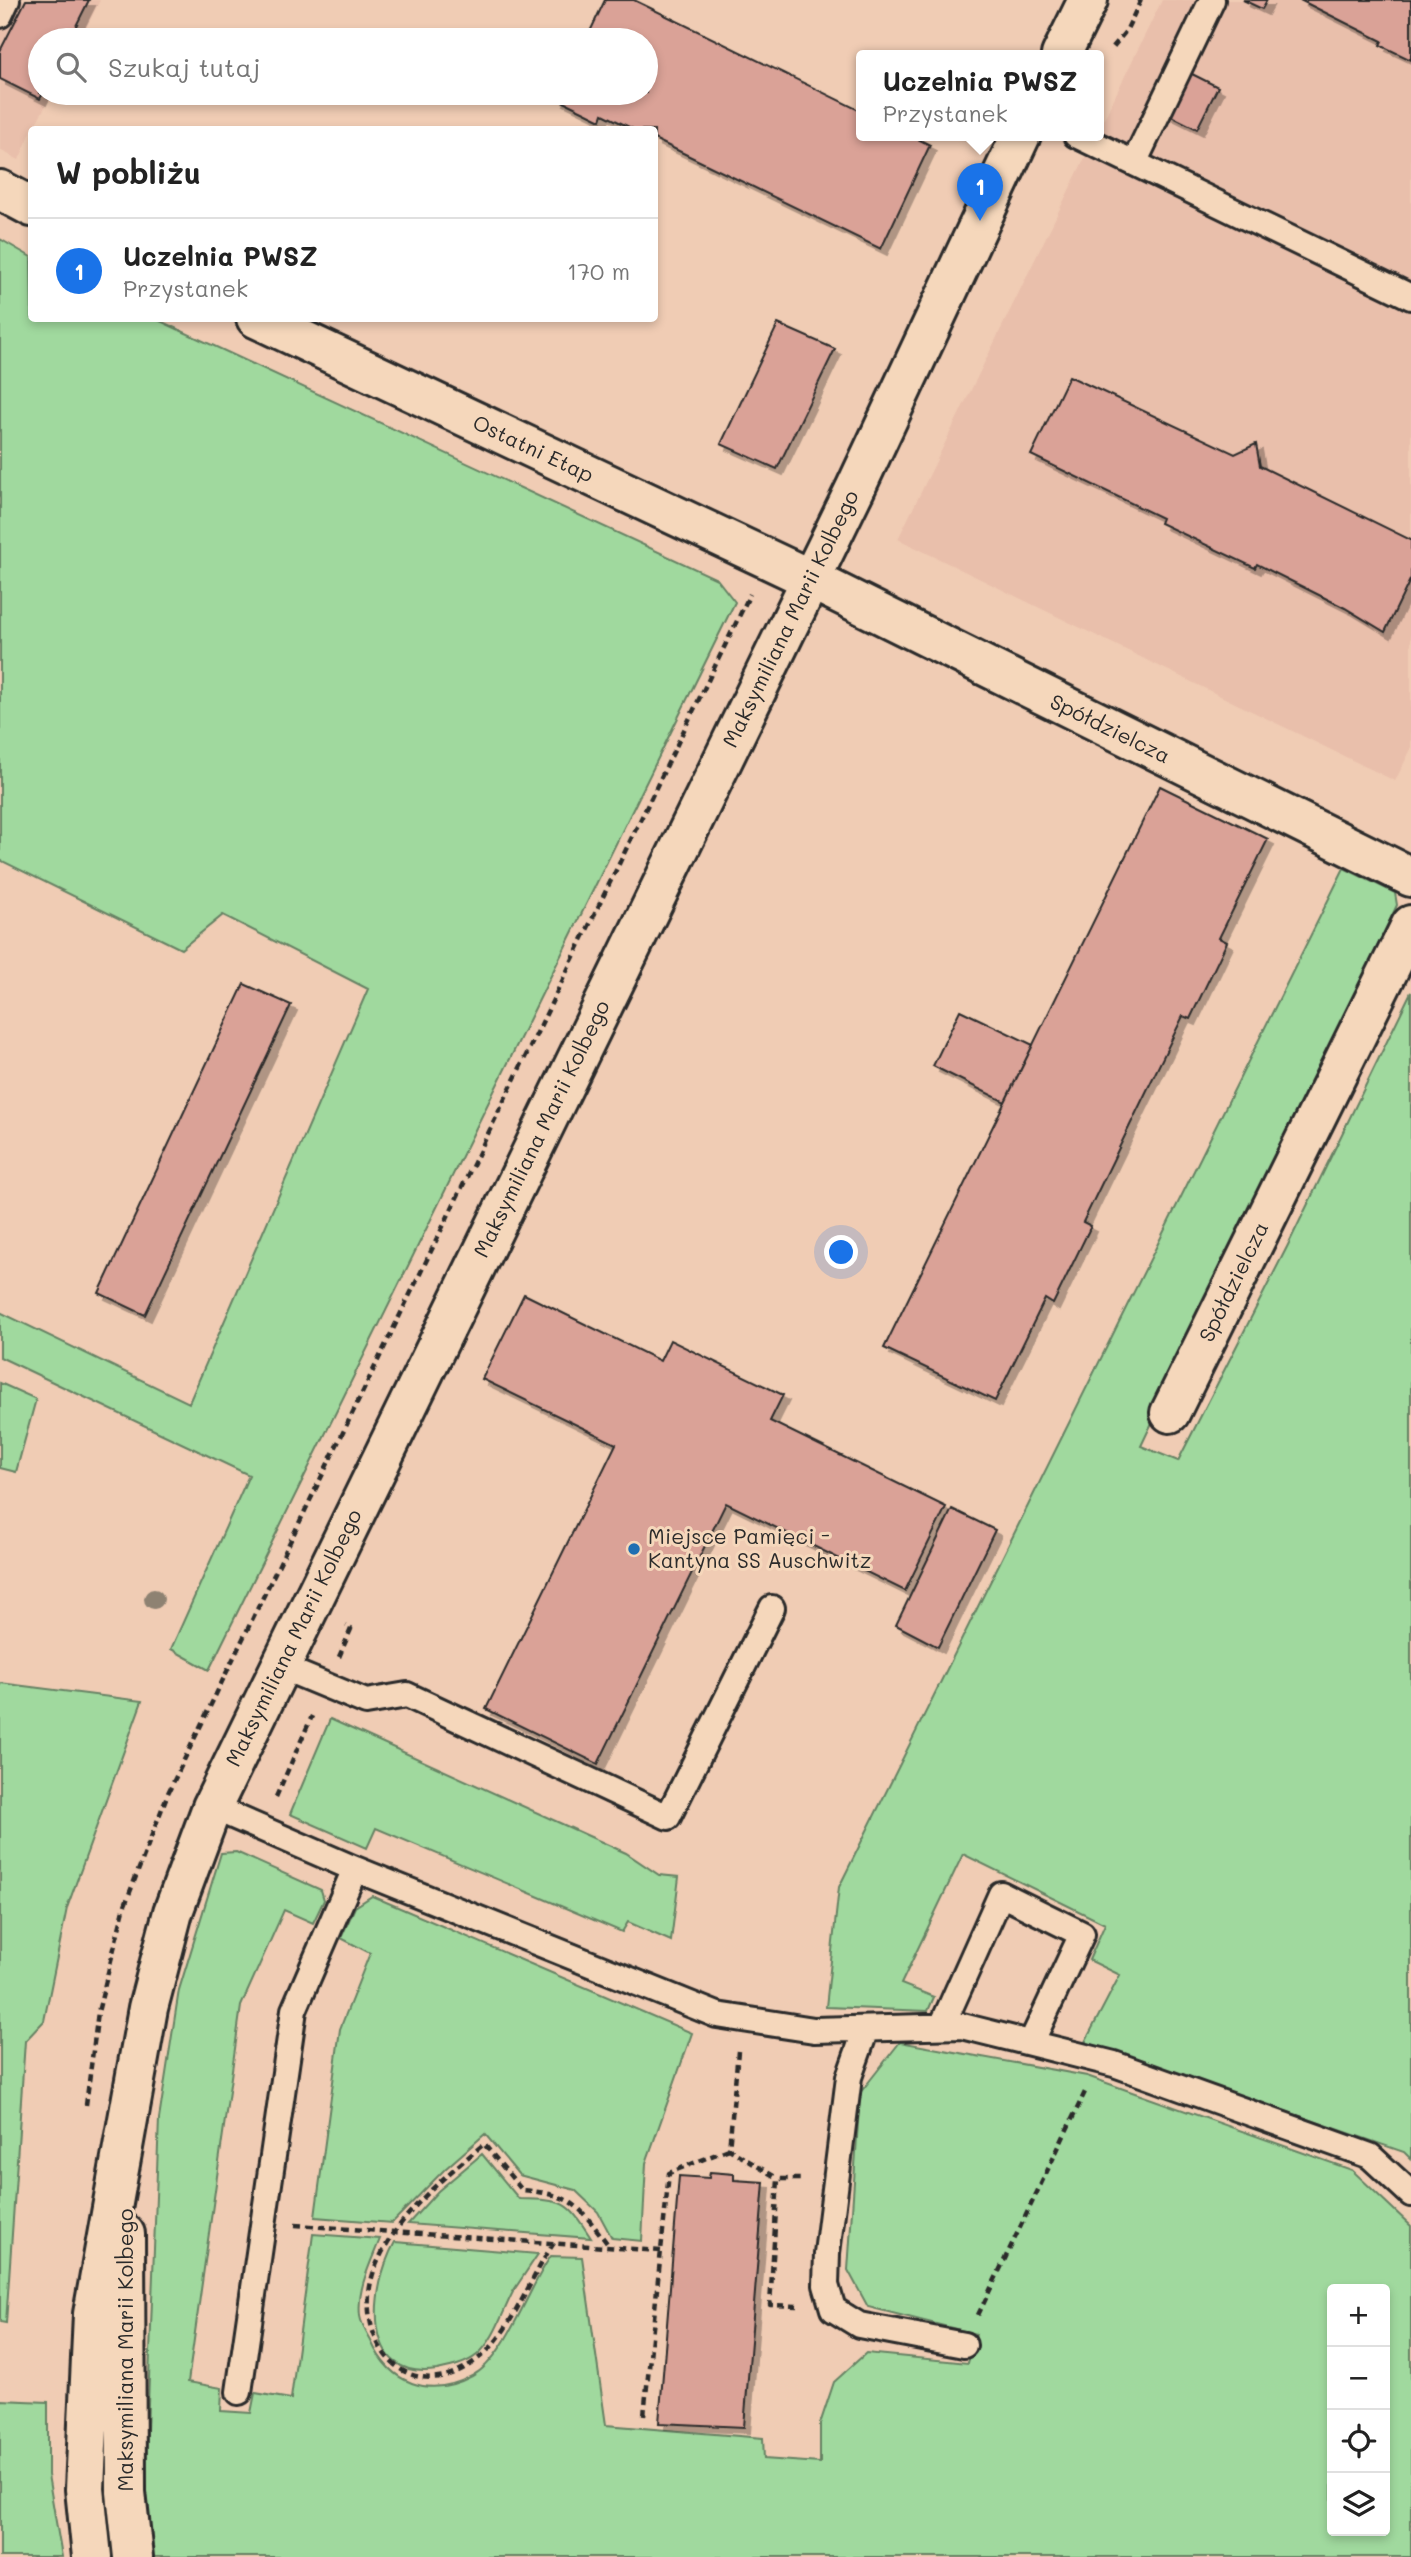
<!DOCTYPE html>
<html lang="pl">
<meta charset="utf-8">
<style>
body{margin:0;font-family:Mali,sans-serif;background:#f6f6f6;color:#222}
.controls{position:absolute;right:21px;bottom:21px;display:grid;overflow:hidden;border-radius:7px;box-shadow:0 4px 10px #0003}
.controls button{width:63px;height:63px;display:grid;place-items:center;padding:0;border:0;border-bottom:2px solid #e0e0e0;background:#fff;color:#222;font:35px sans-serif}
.you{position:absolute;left:842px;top:1253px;width:24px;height:24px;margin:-18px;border:5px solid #fff;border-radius:50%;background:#1a73e8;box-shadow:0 0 0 10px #1a73e833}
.badge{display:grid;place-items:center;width:46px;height:46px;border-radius:50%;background:#1a73e8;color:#fff;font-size:23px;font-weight:700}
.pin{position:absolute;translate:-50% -58px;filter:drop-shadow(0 2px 4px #0008)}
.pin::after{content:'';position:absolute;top:37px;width:24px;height:21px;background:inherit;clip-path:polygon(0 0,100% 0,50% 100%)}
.popup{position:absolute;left:856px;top:50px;width:248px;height:91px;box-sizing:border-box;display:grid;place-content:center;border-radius:7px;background:#fff;filter:drop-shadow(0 2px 5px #0005);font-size:23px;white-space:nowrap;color:#767676}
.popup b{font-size:26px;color:#222}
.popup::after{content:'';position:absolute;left:50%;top:100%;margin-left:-14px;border:14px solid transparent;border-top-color:#fff}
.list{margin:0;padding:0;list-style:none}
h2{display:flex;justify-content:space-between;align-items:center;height:91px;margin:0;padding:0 28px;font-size:30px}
h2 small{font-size:23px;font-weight:400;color:#767676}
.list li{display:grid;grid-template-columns:46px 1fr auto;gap:21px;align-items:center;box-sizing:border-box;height:105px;padding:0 28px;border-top:2px solid #e0e0e0}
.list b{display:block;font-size:26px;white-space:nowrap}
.list p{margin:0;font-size:23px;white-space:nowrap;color:#767676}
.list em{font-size:23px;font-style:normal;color:#767676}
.icon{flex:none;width:38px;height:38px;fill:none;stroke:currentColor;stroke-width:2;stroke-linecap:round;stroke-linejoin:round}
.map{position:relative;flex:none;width:1411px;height:2557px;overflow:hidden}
.search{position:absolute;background:#fff;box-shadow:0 4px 10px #0003;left:28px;top:28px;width:630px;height:77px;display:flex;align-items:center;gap:18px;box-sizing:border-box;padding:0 24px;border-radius:38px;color:#767676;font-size:26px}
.panel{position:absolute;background:#fff;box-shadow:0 4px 10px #0003;left:28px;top:126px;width:630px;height:196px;border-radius:7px}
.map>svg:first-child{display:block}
.built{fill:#e9bfab}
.green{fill:#a0d99e;stroke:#668264;stroke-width:2;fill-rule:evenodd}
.building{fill:#daa297;stroke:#2b2b2b;stroke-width:2;filter:url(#shadow)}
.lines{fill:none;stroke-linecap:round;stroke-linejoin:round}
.lane-casing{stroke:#2b2b2b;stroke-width:30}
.street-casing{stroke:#2b2b2b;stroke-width:44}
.secondary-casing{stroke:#2b2b2b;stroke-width:44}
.path{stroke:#2b2b2b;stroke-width:4.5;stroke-dasharray:7 5;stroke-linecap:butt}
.lane{stroke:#f5d7bb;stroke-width:24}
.street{stroke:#f5d7bb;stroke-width:38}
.secondary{stroke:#f5d7bb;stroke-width:38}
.tree{fill:#8e8272}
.poi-dot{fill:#1f6fb2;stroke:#f5d7bb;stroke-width:2.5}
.labels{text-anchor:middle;stroke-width:6;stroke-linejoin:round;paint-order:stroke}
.street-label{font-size:21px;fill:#2b2b2b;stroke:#f5d7bb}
.poi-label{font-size:21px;fill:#2b2b2b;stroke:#f5d7bb;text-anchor:start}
</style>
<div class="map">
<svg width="1411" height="2557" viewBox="0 0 1411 2557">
<defs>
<filter id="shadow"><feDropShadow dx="6" dy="6" stdDeviation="0" flood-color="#0004"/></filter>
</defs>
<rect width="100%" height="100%" fill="#f0ccb4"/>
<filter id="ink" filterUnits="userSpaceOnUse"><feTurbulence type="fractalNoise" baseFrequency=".0143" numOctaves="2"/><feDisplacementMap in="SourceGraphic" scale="14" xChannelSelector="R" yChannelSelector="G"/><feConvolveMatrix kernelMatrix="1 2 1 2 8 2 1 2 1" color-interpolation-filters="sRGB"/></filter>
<g filter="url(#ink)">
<!-- built -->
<path class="built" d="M0,0H100L80,40H40V93H53L32,130L19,160L0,150Z
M1162,0H1411V749L1395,781L898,539L1096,135H1099V129Z"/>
<!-- green -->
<path class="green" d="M0,239L31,257L32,318L156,319L717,579L735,602L209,1670L171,1649L249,1475L0,1357V1312L189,1403L368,989L223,915L181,949L0,860Z
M1344,868L1395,893L1397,905L1141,1446L1178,1461L1287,1247L1411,992V2159L1404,2152L1085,2042L1120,1975L1089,1960L1105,1924L963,1854L901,1984L934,1997L928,2011L826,2007L839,1887Z
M0,1383L36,1399L16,1472L0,1468Z
M0,1683L142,1701L67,1908L44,2021L25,2041L6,2323L0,2322Z
M330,1719L626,1853L659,1875L679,1877L671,1941L628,1922L622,1932L376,1828L367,1848L290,1814Z
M236,1852L321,1890L324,1900L313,1923L284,1910L241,2006L188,2382L222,2388L221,2411L251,2413L255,2393L291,2399L313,2234L380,2239C370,2264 357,2289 360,2316C361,2324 367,2334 371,2341C390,2384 429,2399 472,2376C506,2358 528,2288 551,2256L582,2257L606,2425L763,2438L764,2459L820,2463V2424L834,2382L866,2353L968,2363L976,2334L868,2307L848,2270L860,2093L900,2042L1087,2076L1352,2170L1411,2226V2557H153L145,2482L159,2119L179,1990L221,1853ZM1332,2289H1385V2531H1332Z
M372,1896L692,2033L646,2163L642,2241L612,2238L598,2212L575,2190L519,2175L485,2134L445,2169L392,2223L315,2217L340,2029L370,1953L341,1938L355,1907Z
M482,2154L519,2199C564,2200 567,2200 591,2238L408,2224L438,2191Z
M395,2242L538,2254C530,2266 522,2278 514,2290C503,2310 495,2340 477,2355C466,2364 451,2367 437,2370C360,2382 370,2287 395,2242Z
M0,2400L48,2402V2475L62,2557H0Z"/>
<!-- building -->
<path class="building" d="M26,0H89L69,40H40V93H43L40,99L0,79V51Z
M605,0H634L861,111V135H910L930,145L881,249L654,139V130H635L603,114L601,120L558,99L561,93H646V40H586Z
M1243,0H1267L1262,9Z
M1300,0H1411V60L1380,45L1382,41Z
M1188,72L1218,87L1197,129L1167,114Z
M778,324L835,349L777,469L721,444Z
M1069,376L1235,454L1256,444L1260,466L1411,540V578L1385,632L1345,608L1257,564L1255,568L1160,523L1162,518L1031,455Z
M1160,786L1268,839L1219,938L1227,942L1190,1019L1183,1016L1083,1222L1091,1226L1053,1304L1045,1299L995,1401L884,1348Z
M244,984L291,1005L145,1315L99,1293Z
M960,1010L1033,1045L1005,1102L933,1066Z
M524,1294L660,1361L670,1340L783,1395L770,1421L946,1507L905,1591L726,1503L598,1764L486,1709L616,1444L482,1379Z
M952,1509L995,1530L938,1647L896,1625Z
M710,2172L734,2174V2180L764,2182L744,2427L659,2423L679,2176L709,2178Z"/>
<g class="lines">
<defs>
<path id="lane" d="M0,15L7,0
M1076,135L1134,163L1212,0
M1134,163L1411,297
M279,1666L366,1702L407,1695L668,1817L772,1608
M212,1807L355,1869L717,2015L814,2030L962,2026L1114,2064L1370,2156L1411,2194
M942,2026L1001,1894L1082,1934L1031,2043
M866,2029L849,2077L827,2253L826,2285L833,2309L859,2325L964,2345
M239,2392L294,2010L355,1869"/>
<path id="street" d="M0,190L32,207
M256,318L810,579L1411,877
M1170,1413L1411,925"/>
<path id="secondary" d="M1061,55L1088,0
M125,2234L126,2492L133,2557
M92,2557L85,2489L93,2314L148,2008L173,1912L212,1807L855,489L1021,135"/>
</defs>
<!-- lane casing -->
<use href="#lane" class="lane-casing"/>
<!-- street casing -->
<use href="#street" class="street-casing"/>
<!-- secondary casing -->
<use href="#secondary" class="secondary-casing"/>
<!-- path -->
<path class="path" d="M1113,47L1126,31L1141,0
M339,1657L351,1629L346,1626
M276,1797L312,1716
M738,2051L729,2149L777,2178
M86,2105L98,2012L125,1905L168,1793L750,594
M295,2225L661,2251
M554,2243C531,2276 510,2335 479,2358C404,2417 345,2332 378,2261C400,2213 444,2177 484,2144L522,2190C576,2195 578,2206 610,2247
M797,2306L770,2305L778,2179H804
M978,2315L1086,2090
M644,2415L669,2173L729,2149"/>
<!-- lane -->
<use href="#lane" class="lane"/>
<!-- street -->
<use href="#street" class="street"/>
<!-- secondary -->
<use href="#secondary" class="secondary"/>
</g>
<!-- trees -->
<circle class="tree" cx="154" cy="1599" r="10"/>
</g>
<!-- markers -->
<circle class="poi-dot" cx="634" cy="1549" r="7"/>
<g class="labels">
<!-- street labels -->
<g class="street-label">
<text transform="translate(533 449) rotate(25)" y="7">Ostatni Etap</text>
<text transform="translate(791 619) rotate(-64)" y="7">Maksymiliana Marii Kolbego</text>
<text transform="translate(1110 729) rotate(26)" y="7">Spółdzielcza</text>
<text transform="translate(542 1129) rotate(-64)" y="7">Maksymiliana Marii Kolbego</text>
<text transform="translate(1234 1282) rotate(-64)" y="7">Spółdzielcza</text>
<text transform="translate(294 1638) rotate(-64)" y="7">Maksymiliana Marii Kolbego</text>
<text transform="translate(126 2350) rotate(-90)" y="7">Maksymiliana Marii Kolbego</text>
</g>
<!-- poi labels -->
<g class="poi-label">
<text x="648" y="1544">Miejsce Pamięci -<tspan x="648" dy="24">Kantyna SS Auschwitz</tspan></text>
</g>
</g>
</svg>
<div class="controls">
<button>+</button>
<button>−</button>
<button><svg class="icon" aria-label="locate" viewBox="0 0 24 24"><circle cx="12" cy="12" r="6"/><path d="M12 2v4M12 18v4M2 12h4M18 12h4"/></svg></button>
<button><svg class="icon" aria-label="layers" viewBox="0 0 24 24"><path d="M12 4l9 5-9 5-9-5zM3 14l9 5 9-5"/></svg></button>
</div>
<div class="you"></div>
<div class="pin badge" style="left:980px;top:221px">1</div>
<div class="popup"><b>Uczelnia PWSZ</b>Przystanek</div>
<div class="search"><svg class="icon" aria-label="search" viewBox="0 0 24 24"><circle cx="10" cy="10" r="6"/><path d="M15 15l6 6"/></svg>Szukaj tutaj</div>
<section class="panel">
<h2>W pobliżu<small></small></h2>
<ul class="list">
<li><span class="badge">1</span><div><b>Uczelnia PWSZ</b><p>Przystanek</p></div><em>170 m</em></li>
</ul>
</section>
</div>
